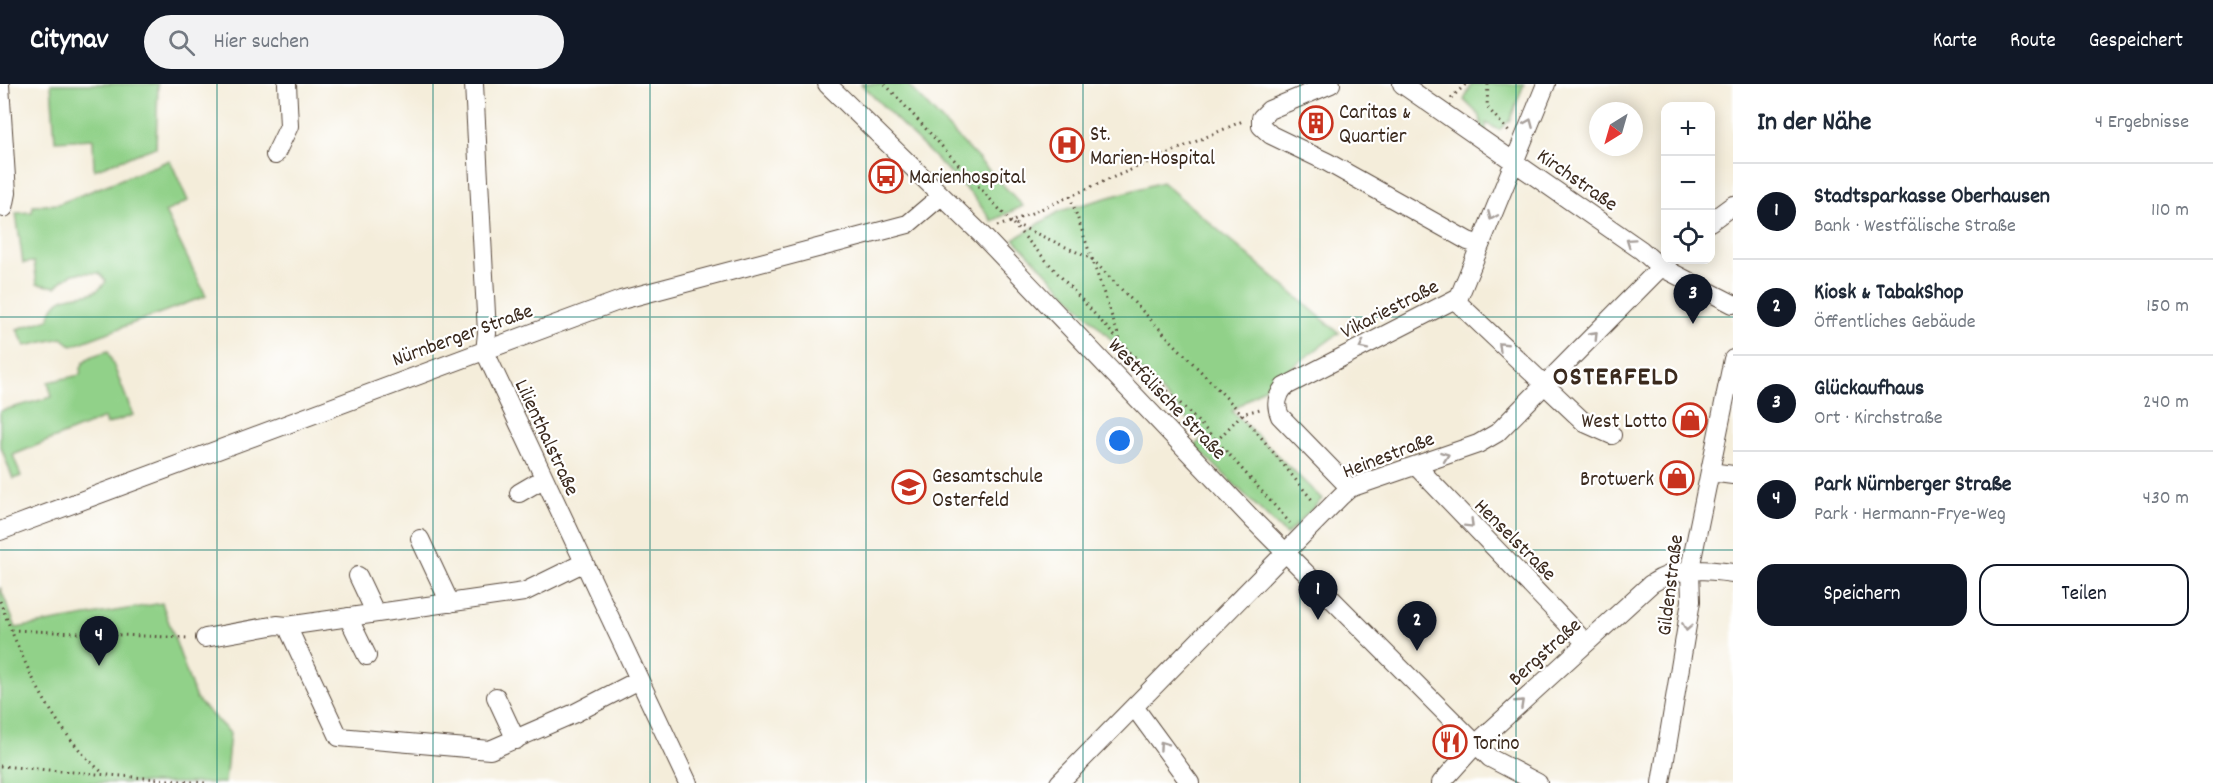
<!DOCTYPE html>
<html lang="de">
<meta charset="utf-8">
<style>
body{margin:0;font-family:Dekko,sans-serif;background:#f2f2f3;color:#1f2937}
.controls{position:absolute;right:18px;top:18px;display:grid;overflow:hidden;border-radius:12px;box-shadow:0 3px 15px #0003}
.controls button{width:54px;height:54px;display:grid;place-items:center;padding:0;border:0;border-bottom:2px solid #e0e1e3;background:#fff;color:#1f2937;font:30px sans-serif}
.compass{position:absolute;left:1589px;top:18px;width:54px;height:54px;border-radius:50%;background:#fff;box-shadow:0 3px 15px #0003;rotate:217deg}
.you{position:absolute;left:1120px;top:357px;width:21px;height:21px;margin:-15px;border:4px solid #fff;border-radius:50%;background:#1a73e8;box-shadow:0 0 0 9px #1a73e833}
.badge{display:grid;place-items:center;width:39px;height:39px;border-radius:50%;background:#111827;color:#fff;font-size:20px;font-weight:700}
.pin{position:absolute;translate:-50% -50px;filter:drop-shadow(0 2px 3px #0008)}
.pin::after{content:'';position:absolute;top:32px;width:21px;height:18px;background:inherit;clip-path:polygon(0 0,100% 0,50% 100%)}
.list{margin:0;padding:0;list-style:none}
h2{display:flex;justify-content:space-between;align-items:center;height:78px;margin:0;padding:0 24px;font-size:26px}
h2 small{font-size:20px;font-weight:400;color:#747a83}
.list li{display:grid;grid-template-columns:39px 1fr auto;gap:18px;align-items:center;box-sizing:border-box;height:96px;padding:0 24px;border-top:2px solid #e0e1e3}
.list b{display:block;font-size:22px;white-space:nowrap}
.list p{margin:0;font-size:20px;white-space:nowrap;color:#747a83}
.list em{font-size:20px;font-style:normal;color:#747a83}
.actions{display:flex;gap:12px;padding:18px 24px}
.actions a{flex:1;padding:14px 0;border:2px solid #111827;border-radius:18px;text-align:center;font-size:21px;color:#111827}
.actions .main{background:#111827;color:#fff}
.icon{flex:none;width:33px;height:33px;fill:none;stroke:currentColor;stroke-width:2;stroke-linecap:round;stroke-linejoin:round}
.map{position:relative;flex:none;width:1733px;height:699px;overflow:hidden}
header{display:flex;align-items:center;gap:36px;box-sizing:border-box;height:84px;padding:0 30px;background:#111827;color:#fff}
header strong{font-size:28px}
nav{display:flex;gap:33px;margin-inline-start:auto;font-size:21px}
.search{width:420px;height:54px;background:#f2f2f3;display:flex;align-items:center;gap:15px;box-sizing:border-box;padding:0 21px;border-radius:33px;color:#747a83;font-size:22px}
main{display:flex}
aside{flex:1;background:#fff}
.map>svg:first-child{display:block}
.green{fill:#91d189;stroke:#667e54;stroke-width:1.5}
.lines{fill:none;stroke-linecap:round;stroke-linejoin:round}
.minor-casing{stroke:#57473a;stroke-width:20}
.path{stroke:#57473a;stroke-width:3;stroke-dasharray:1.5 4.5;stroke-linecap:butt}
.minor{stroke:#fff;stroke-width:18}
.oneway{stroke:#a79f9a}
.grid{fill:none;stroke:#0f766e;stroke-width:1.5;stroke-opacity:0.55}
.labels{text-anchor:middle;stroke-width:4.5;stroke-linejoin:round;paint-order:stroke}
.poi-label{font-size:21px;fill:#3b2a1e;stroke:#fff;text-anchor:start}
.street-label{font-size:21px;fill:#3b2a1e;stroke:#fff}
.district-label{font-size:27px;font-weight:bold;letter-spacing:1.5px;fill:#3b2a1e;stroke:#fff}
</style>
<header>
<strong>Citynav</strong>
<div class="search"><svg class="icon" aria-label="search" viewBox="0 0 24 24"><circle cx="10" cy="10" r="6"/><path d="M15 15l6 6"/></svg>Hier suchen</div>
<nav><a>Karte</a><a>Route</a><a>Gespeichert</a></nav>
</header>
<main>
<div class="map">
<svg width="1733" height="699" viewBox="0 0 1733 699">
<rect width="100%" height="100%" fill="#fff"/>
<filter id="ink" filterUnits="userSpaceOnUse"><feTurbulence type="fractalNoise" baseFrequency=".0167" numOctaves="2"/><feDisplacementMap in="SourceGraphic" scale="12" xChannelSelector="R" yChannelSelector="G"/><feConvolveMatrix kernelMatrix="1 2 1 2 8 2 1 2 1" color-interpolation-filters="sRGB"/></filter>
<filter id="wash" filterUnits="userSpaceOnUse"><feTurbulence type="fractalNoise" baseFrequency=".008" numOctaves="4" result="noise"/><feDisplacementMap in="SourceGraphic" scale="24" xChannelSelector="R" yChannelSelector="G"/><feGaussianBlur stdDeviation="1.35" result="paint"/><feColorMatrix in="noise" values="0 0 0 0 0 0 0 0 0 0 0 0 0 0 0 0 0 1.4 0 .05"/><feComposite in="paint" operator="in"/></filter>
<g filter="url(#wash)">
<rect width="100%" height="100%" fill="#f4edda"/>
<!-- green -->
<path class="green" d="M51,0H158L156,63L94,86L93,55L55,57Z
M861,0H907L1023,122L992,137L973,112Z
M1472,0H1524L1510,36L1499,46L1486,39V48L1482,47L1480,32L1464,16Z
M170,76L188,117L165,128L206,212L72,262L62,254L25,262L17,245L49,235C58,197 91,223 106,197L99,189C78,188 71,187 56,203L37,200L34,178L23,179L16,129L32,128L33,122L58,120Z
M1162,98L1339,249L1232,327L1322,415L1286,451L1195,362L1204,352L1014,155L1060,127Z
M108,267L133,331L106,341L104,334L13,371L21,392L13,395L0,360V327L52,313L48,298L80,291C81,273 93,272 108,267Z
M0,503L16,544L162,519L196,615L230,649L225,699H0Z"/>
</g>
<g filter="url(#ink)">
<g class="lines">
<defs>
<path id="minor" d="M474,0L487,249L485,268L688,699
M827,0L981,150L1255,438L1490,674L1538,699
M1331,0L1269,26L1261,34V42L1271,51L1327,78L1468,157L1480,161
M1402,0L1641,166L1659,182L1733,220
M0,1L7,109L4,124
M275,71L289,42L287,0
M1710,138L1733,121
M1455,216L1585,339L1612,351
M1416,382L1586,559
M1710,388L1733,391
M1350,404L1280,332C1275,321 1277,312 1284,303L1459,213L1546,0
M519,409L543,395
M0,447L621,216L908,140L941,112
M420,455L450,519
M358,492L375,528
M348,533L367,572
M287,542L339,653L490,666L575,629L639,596
M205,554L277,541L287,542L524,508L583,479
M496,613L516,656
M1135,624L1190,699
M1059,699L1341,412L1350,404L1478,360L1497,349L1668,176
M1441,699L1477,659L1651,500C1678,482 1702,485 1733,489
M1661,699L1691,517L1690,485L1733,275"/>
</defs>
<!-- minor casing -->
<use href="#minor" class="minor-casing"/>
<!-- path -->
<path class="path" d="M885,0L1011,138L1092,175L1242,330L1313,417
M1488,0L1487,23L1509,48
M1451,14L1466,0
M1070,112L1121,259L1217,357L1290,439
M1013,140L1120,258
M997,142L1011,138L1245,36
M1208,366L1242,330L1260,325
M0,517C22,577 53,647 103,689
M11,546L188,554
M0,682L206,699"/>
<!-- minor -->
<use href="#minor" class="minor"/>
</g>
<!-- one-way arrows -->
<defs><path id="oneway-chevron" d="M-2-3.5L2.5 0L-2 3.5" fill="none" stroke-width="1.6" stroke-linecap="round" stroke-linejoin="round" transform="scale(1.5)"/></defs>
<g class="oneway">
<use href="#oneway-chevron" transform="translate(1529 39) rotate(-67)"/>
<use href="#oneway-chevron" transform="translate(1492 132) rotate(113)"/>
<use href="#oneway-chevron" transform="translate(1630 158) rotate(-145)"/>
<use href="#oneway-chevron" transform="translate(1594 251) rotate(-46)"/>
<use href="#oneway-chevron" transform="translate(1363 262) rotate(153)"/>
<use href="#oneway-chevron" transform="translate(1502 262) rotate(-136)"/>
<use href="#oneway-chevron" transform="translate(1445 372) rotate(-20)"/>
<use href="#oneway-chevron" transform="translate(1470 440) rotate(45)"/>
<use href="#oneway-chevron" transform="translate(1687 543) rotate(99)"/>
<use href="#oneway-chevron" transform="translate(1520 619) rotate(-43)"/>
<use href="#oneway-chevron" transform="translate(1163 661) rotate(-125)"/>
</g>
</g>
<!-- grid -->
<path class="grid" d="M217,0V699M433,0V699M650,0V699M866,0V699M1083,0V699M1300,0V699M1516,0V699M0,233H1733M0,466H1733"/>
<!-- icons -->
<defs>
<symbol id="building-ring" viewBox="-11 -11 22 22"><circle r="9.5" fill="#fff" stroke="#c8321e" stroke-width="1.5"/><path d="M-4-6H4V6H1V3H-1V6H-4ZM-2.5-4.3h1.7v1.8h-1.7ZM.8-4.3h1.7v1.8H.8ZM-2.5-1h1.7V.8h-1.7ZM.8-1h1.7V.8H.8Z" fill="#c8321e"/></symbol>
<symbol id="hospital-ring" viewBox="-11 -11 22 22"><circle r="9.5" fill="#fff" stroke="#c8321e" stroke-width="1.5"/><path d="M-5-5h3v3.5h4V-5h3V5h-3V1.5h-4V5h-3Z" fill="#c8321e"/></symbol>
<symbol id="bus-ring" viewBox="-11 -11 22 22"><circle r="9.5" fill="#fff" stroke="#c8321e" stroke-width="1.5"/><path d="M-5-6H5V4H4V6H2V4H-2V6H-4V4H-5ZM-3.5-4V0h7V-4ZM-3.5 1.2v1.5H-2V1.2ZM2 1.2v1.5H3.5V1.2Z" fill="#c8321e"/></symbol>
<symbol id="shop-ring" viewBox="-11 -11 22 22"><circle r="9.5" fill="#fff" stroke="#c8321e" stroke-width="1.5"/><path d="M-5-2.5h2.3a2.7 3.5 0 0 1 5.4 0H5L5.5 6h-11ZM-1.5-2.5h3a1.5 2.3 0 0 0-3 0Z" fill="#c8321e"/></symbol>
<symbol id="school-ring" viewBox="-11 -11 22 22"><circle r="9.5" fill="#fff" stroke="#c8321e" stroke-width="1.5"/><path d="M0-5L7-2L0 1L-7-2ZM-4 1L0 2.5L4 1V4Q0 6-4 4Z" fill="#c8321e"/></symbol>
<symbol id="restaurant-ring" viewBox="-11 -11 22 22"><circle r="9.5" fill="#fff" stroke="#c8321e" stroke-width="1.5"/><path d="M-5-6h1v4h1v-4h1v4h1v-4h1v5L-1.5 .5V6h-2V.5L-5-1ZM5-6V6H3V1.5H1.5Q1.5-4 5-6Z" fill="#c8321e"/></symbol>
</defs>
<g fill-rule="evenodd">
<use href="#building-ring" x="1297" y="20" width="38" height="38"/>
<use href="#hospital-ring" x="1048" y="42" width="38" height="38"/>
<use href="#bus-ring" x="867" y="73" width="38" height="38"/>
<use href="#shop-ring" x="1671" y="317" width="38" height="38"/>
<use href="#shop-ring" x="1658" y="375" width="38" height="38"/>
<use href="#school-ring" x="890" y="384" width="38" height="38"/>
<use href="#restaurant-ring" x="1431" y="639" width="38" height="38"/>
</g>
<g class="labels">
<!-- poi labels -->
<g class="poi-label">
<text x="1339" y="34">Caritas &amp;<tspan x="1339" dy="24">Quartier</tspan></text>
<text x="1090" y="56">St.<tspan x="1090" dy="24">Marien-Hospital</tspan></text>
<text x="909" y="99">Marienhospital</text>
<text x="1667" y="343" text-anchor="end">West Lotto</text>
<text x="932" y="398">Gesamtschule<tspan x="932" dy="24">Osterfeld</tspan></text>
<text x="1654" y="401" text-anchor="end">Brotwerk</text>
<text x="1473" y="665">Torino</text>
</g>
<!-- street labels -->
<g class="street-label">
<text transform="translate(1578 95) rotate(35)" y="7">Kirchstraße</text>
<text transform="translate(1389 224) rotate(-27)" y="7">Vikariestraße</text>
<text transform="translate(462 250) rotate(-20)" y="7">Nürnberger Straße</text>
<text transform="translate(1168 314) rotate(46)" y="7">Westfälische Straße</text>
<text transform="translate(548 353) rotate(65)" y="7">Lilienthalstraße</text>
<text transform="translate(1388 370) rotate(-21)" y="7">Heinestraße</text>
<text transform="translate(1516 455) rotate(45)" y="7">Henselstraße</text>
<text transform="translate(1669 501) rotate(-83)" y="7">Gildenstraße</text>
<text transform="translate(1544 567) rotate(-42)" y="7">Bergstraße</text>
</g>
<!-- district labels -->
<g class="district-label">
<text x="1616" y="300">OSTERFELD</text>
</g>
</g>
</svg>
<div class="controls">
<button>+</button>
<button>−</button>
<button><svg class="icon" aria-label="locate" viewBox="0 0 24 24"><circle cx="12" cy="12" r="6"/><path d="M12 2v4M12 18v4M2 12h4M18 12h4"/></svg></button>
</div>
<svg class="compass" viewBox="-18 -18 36 36"><path d="M0-13l5 13h-10z" fill="#e53935"/><path d="M0 13l5-13h-10z" fill="#747a83"/></svg>
<div class="you"></div>
<div class="pin badge" style="left:1318px;top:536px">1</div>
<div class="pin badge" style="left:1417px;top:567px">2</div>
<div class="pin badge" style="left:1693px;top:240px">3</div>
<div class="pin badge" style="left:99px;top:582px">4</div>
</div>
<aside>
<h2>In der Nähe<small>4 Ergebnisse</small></h2>
<ul class="list">
<li><span class="badge">1</span><div><b>Stadtsparkasse Oberhausen</b><p>Bank · Westfälische Straße</p></div><em>110 m</em></li>
<li><span class="badge">2</span><div><b>Kiosk &amp; TabakShop</b><p>Öffentliches Gebäude</p></div><em>150 m</em></li>
<li><span class="badge">3</span><div><b>Glückaufhaus</b><p>Ort · Kirchstraße</p></div><em>240 m</em></li>
<li><span class="badge">4</span><div><b>Park Nürnberger Straße</b><p>Park · Hermann-Frye-Weg</p></div><em>430 m</em></li>
</ul>
<div class="actions"><a class="main">Speichern</a><a>Teilen</a></div>
</aside>
</main>
